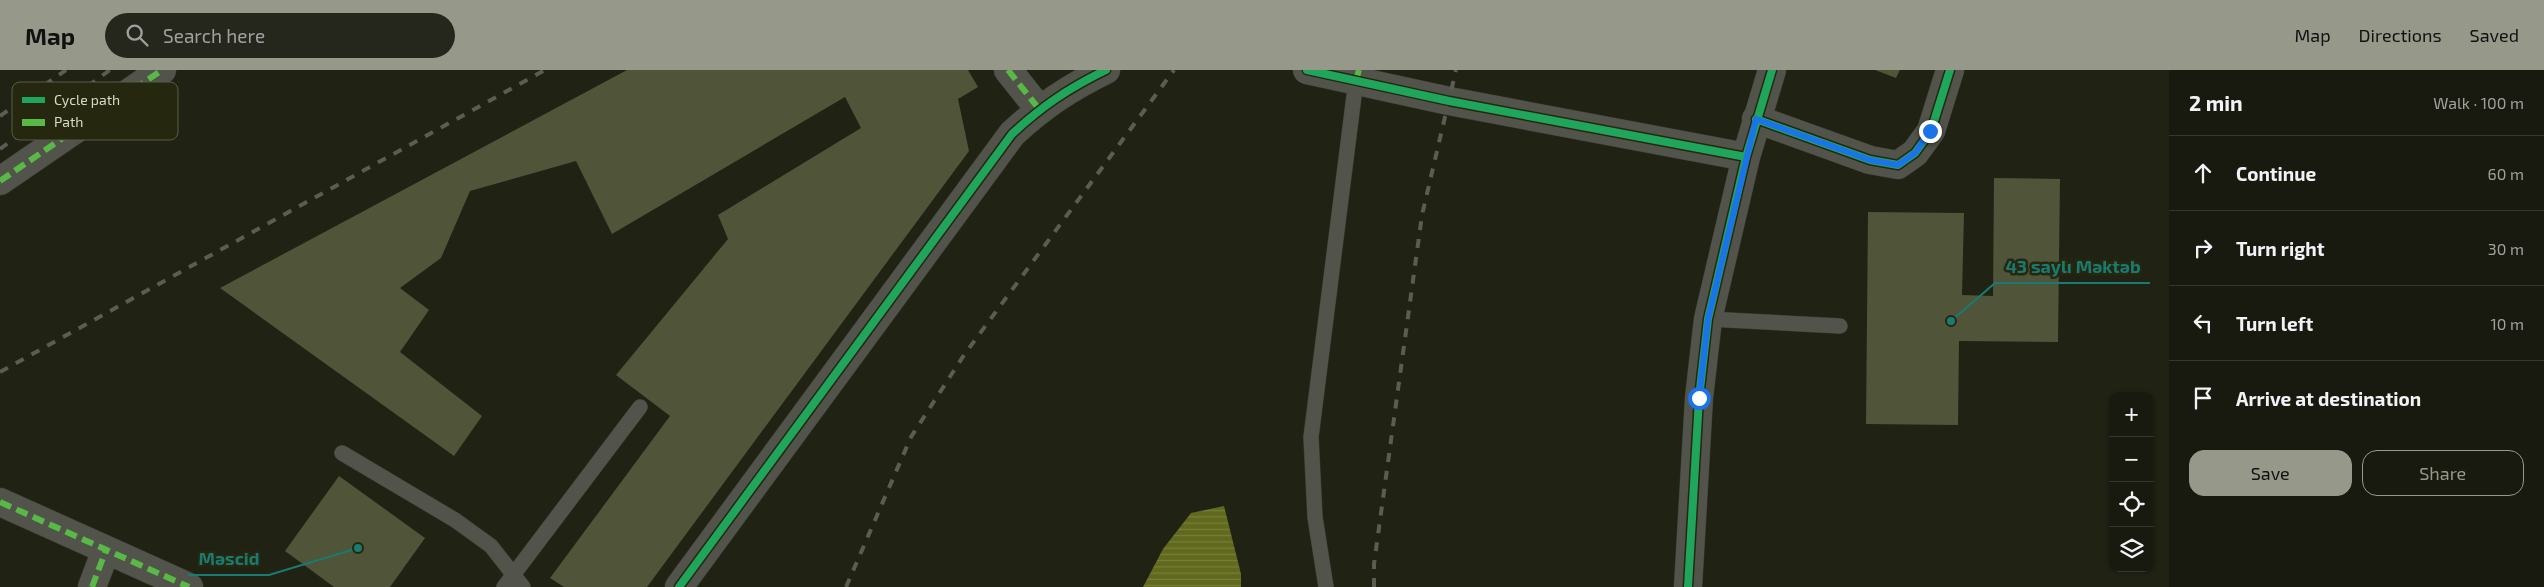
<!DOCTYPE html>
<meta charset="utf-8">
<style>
body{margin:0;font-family:"Exo 2",sans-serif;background:#25271d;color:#f1f3f6}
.controls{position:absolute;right:15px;bottom:15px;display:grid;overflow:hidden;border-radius:10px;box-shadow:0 1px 4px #0004}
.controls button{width:45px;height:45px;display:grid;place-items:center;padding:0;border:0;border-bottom:1px solid #36382f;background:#181a0f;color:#f1f3f6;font:25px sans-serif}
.stop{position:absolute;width:15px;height:15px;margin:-11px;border:4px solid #1a73e8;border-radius:50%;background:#fff}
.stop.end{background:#1a73e8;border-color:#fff;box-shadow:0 1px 5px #0008}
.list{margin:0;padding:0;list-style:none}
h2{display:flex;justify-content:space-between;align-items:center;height:65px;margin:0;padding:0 20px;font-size:21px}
h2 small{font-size:16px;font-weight:400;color:#9fa19e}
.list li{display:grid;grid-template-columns:32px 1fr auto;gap:15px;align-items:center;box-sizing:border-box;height:75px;padding:0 20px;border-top:1px solid #36382f}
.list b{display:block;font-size:19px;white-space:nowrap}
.list em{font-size:16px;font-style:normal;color:#9fa19e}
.actions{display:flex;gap:10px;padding:15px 20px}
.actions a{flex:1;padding:11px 0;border:1px solid #96998a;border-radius:15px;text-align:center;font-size:18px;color:#96998a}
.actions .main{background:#96998a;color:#111}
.icon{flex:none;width:28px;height:28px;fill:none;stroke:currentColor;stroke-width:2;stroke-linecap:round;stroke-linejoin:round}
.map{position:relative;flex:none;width:2169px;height:517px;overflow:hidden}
header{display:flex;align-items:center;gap:30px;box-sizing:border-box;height:70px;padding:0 25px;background:#96998a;color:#111}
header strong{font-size:24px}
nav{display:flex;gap:28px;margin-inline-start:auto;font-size:18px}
.search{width:350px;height:45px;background:#25271d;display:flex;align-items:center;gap:12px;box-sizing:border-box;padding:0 18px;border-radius:28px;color:#9fa19e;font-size:19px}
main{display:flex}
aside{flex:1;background:#181a0f}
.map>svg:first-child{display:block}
.water{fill:url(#water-rules)}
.building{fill:#505438}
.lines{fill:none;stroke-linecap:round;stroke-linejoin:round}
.lane-casing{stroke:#3b3c32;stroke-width:16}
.street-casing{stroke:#3b3c32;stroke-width:29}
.lane{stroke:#52534a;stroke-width:15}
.street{stroke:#52534a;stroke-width:28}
.rail{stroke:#5b5d53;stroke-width:4;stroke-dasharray:9 9;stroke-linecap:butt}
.quiet{stroke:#58b947;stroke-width:6;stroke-dasharray:12 6;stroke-linecap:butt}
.cycleway-casing{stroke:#25280e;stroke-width:11}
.cycleway{stroke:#20a55d;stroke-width:8}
.route{stroke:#1a73e8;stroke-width:6}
.key{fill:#25280e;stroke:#5a5d46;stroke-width:1}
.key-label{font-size:14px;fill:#d6d9c9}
.leader{fill:none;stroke:#197b73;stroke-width:2}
.callout-dot{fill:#197b73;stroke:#25280e;stroke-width:2}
.callout-label{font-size:18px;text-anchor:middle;font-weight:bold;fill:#197b73;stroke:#25280e;stroke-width:5;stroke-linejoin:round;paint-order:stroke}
</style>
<header>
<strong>Map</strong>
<div class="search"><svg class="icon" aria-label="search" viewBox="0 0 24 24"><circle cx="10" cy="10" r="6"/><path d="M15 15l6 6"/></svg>Search here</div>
<nav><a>Map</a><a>Directions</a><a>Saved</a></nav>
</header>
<main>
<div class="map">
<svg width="2169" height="517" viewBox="0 0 2169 517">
<defs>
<pattern id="water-rules" width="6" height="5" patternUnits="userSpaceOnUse" patternTransform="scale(1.25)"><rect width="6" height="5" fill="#61691d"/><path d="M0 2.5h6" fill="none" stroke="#777e3c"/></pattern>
</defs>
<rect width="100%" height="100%" fill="#202214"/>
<!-- water -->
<path class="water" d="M1224,436L1241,504V517H1143L1163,479L1191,443Z"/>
<!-- building -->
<path class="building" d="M627,0H968L978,17L958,29L969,81L647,517H564L550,508L670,346L616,305L728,169L718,145L861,58L845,27L612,164L576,91L470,121L441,188L400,218L429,240L400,282L482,346L454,386L220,218Z
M1875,0H1900L1896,8Z
M1994,108L2060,109L2058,272L1959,271L1958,355L1866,354L1868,142L1964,143L1962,225L1993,226Z
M339,406L425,468L390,517H334L285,481Z"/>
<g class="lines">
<defs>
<path id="lane" d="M1708,249L1840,256
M342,383L455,450L491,476L523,517
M504,517L640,337
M1326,517L1315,447L1311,367L1356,10"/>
<path id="street" d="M1008,0L1039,39
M1307,0L1449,31L1746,87
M1756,49L1870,90L1898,95L1915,83L1931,61L1950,0
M0,111L162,0
M0,432L189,517
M92,517L106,480
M679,517L1012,64C1042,36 1069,18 1106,0
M1688,517L1699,328L1708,249L1746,87L1772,0"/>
</defs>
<!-- lane casing -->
<use href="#lane" class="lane-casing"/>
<!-- street casing -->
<use href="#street" class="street-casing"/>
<!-- lane -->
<use href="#lane" class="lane"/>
<!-- street -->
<use href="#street" class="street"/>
<!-- rail -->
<path class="rail" d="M0,46L66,0
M0,79L110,0
M0,302L545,0
M846,517L911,367L964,285L1174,0
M1374,517V494L1422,145L1456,0"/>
<!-- quiet -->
<path class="quiet" d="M1008,0L1039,39
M1356,10L1359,0
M0,111L162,0
M0,432L189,517
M92,517L106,480"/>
<defs>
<path id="cycleway" d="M1307,0L1449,31L1746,87
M1756,49L1870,90L1898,95L1915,83L1931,61L1950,0
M679,517L1012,64C1042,36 1069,18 1106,0
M1688,517L1699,328L1708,249L1746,87L1772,0"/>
</defs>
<!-- cycleway casing -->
<use href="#cycleway" class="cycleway-casing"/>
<!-- cycleway -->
<use href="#cycleway" class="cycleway"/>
</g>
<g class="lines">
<!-- route -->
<path class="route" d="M1699,328L1708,249L1756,49L1870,90L1898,95L1915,83L1930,61"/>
</g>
<!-- legend -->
<rect x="12" y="12" width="166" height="58" rx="8" class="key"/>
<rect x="22" y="27" width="23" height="6" fill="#20a55d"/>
<rect x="22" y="49" width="23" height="7" fill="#58b947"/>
<g class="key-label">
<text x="54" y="35">Cycle path</text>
<text x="54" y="57">Path</text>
</g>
<!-- callouts -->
<path class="leader" d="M1951 251L1995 213H2150M358 478L269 505H188"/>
<g class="callout-dot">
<circle cx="1951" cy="251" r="5"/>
<circle cx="358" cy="478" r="5"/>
</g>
<g class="callout-label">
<text x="2073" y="203">43 saylı Məktəb</text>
<text x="229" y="495">Məscid</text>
</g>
</svg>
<div class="controls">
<button>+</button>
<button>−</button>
<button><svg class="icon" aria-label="locate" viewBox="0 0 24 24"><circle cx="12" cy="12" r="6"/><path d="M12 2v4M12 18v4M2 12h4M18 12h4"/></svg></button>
<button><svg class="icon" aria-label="layers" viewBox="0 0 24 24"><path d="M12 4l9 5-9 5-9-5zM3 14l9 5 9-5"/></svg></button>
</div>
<div class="stop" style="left:1699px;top:328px"></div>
<div class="stop end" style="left:1930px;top:61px"></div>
</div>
<aside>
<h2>2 min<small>Walk · 100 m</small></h2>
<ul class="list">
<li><svg class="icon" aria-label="ahead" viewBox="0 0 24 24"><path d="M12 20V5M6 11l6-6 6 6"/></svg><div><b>Continue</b></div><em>60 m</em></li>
<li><svg class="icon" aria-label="right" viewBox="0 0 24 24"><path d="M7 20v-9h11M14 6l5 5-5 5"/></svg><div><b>Turn right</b></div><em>30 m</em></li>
<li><svg class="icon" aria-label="left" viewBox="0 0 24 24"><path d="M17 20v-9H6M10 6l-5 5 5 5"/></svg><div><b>Turn left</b></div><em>10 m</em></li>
<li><svg class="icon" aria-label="arrive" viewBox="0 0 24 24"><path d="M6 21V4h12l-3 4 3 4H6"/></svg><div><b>Arrive at destination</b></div></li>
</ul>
<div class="actions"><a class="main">Save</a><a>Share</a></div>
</aside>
</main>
